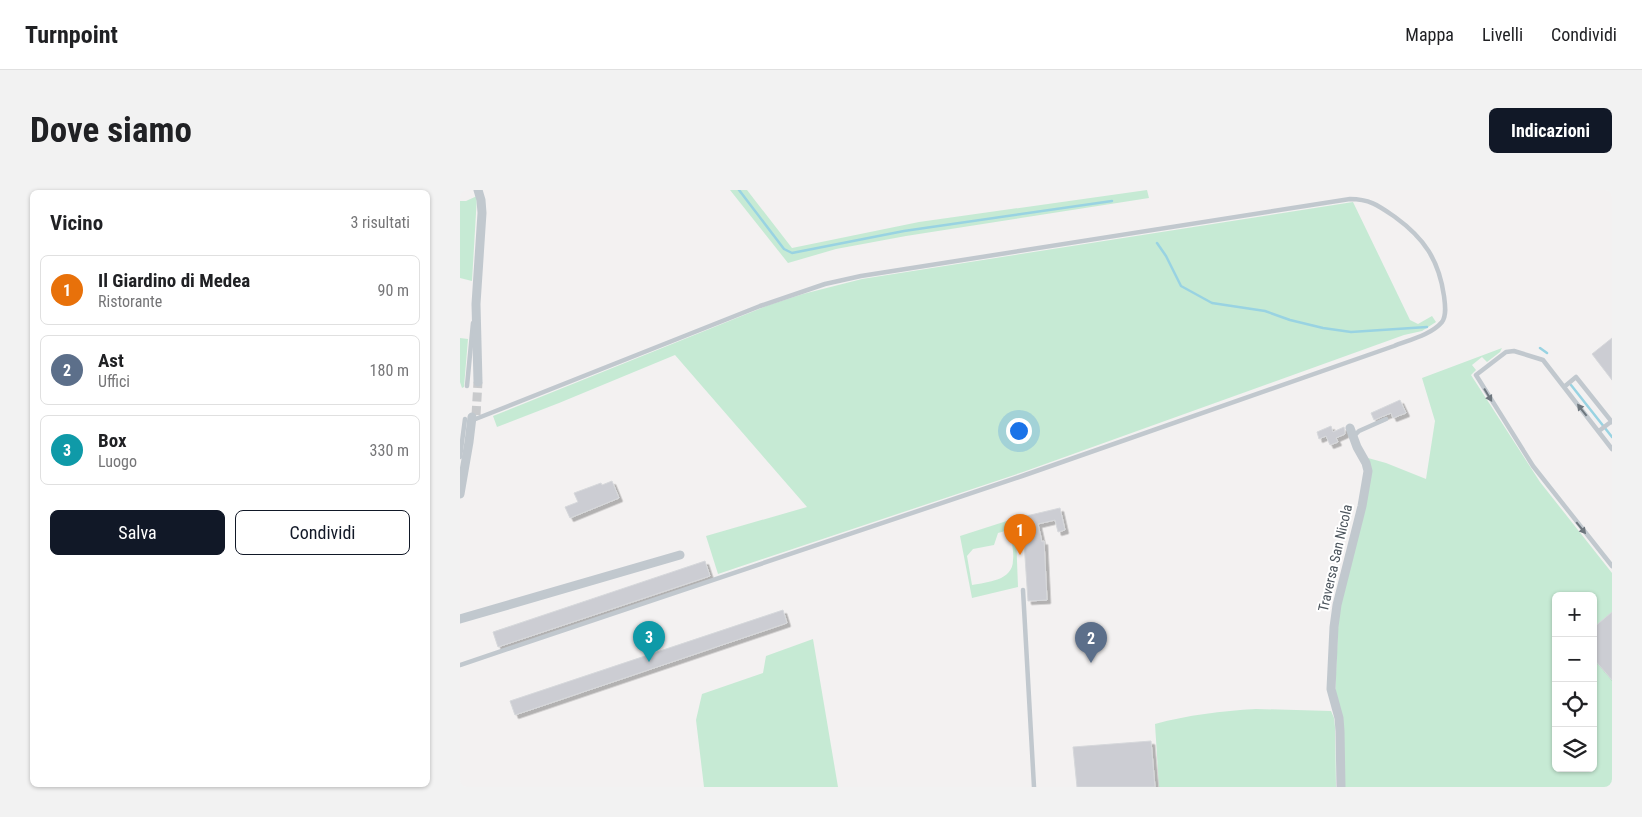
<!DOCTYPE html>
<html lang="it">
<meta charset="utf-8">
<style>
body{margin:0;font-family:"Roboto Condensed",sans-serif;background:#f2f2f2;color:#202124}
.controls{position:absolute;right:15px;bottom:15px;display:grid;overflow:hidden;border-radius:8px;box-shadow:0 1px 4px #0004}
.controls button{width:45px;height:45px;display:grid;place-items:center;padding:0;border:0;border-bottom:1px solid #e0e0e0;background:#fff;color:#202124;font:25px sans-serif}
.you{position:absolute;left:558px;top:240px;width:18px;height:18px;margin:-12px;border:4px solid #fff;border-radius:50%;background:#1a73e8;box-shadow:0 0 0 8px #1a73e833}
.badge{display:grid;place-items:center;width:32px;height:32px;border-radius:50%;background:#111827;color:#fff;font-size:16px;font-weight:700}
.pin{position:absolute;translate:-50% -41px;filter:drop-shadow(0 1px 2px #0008)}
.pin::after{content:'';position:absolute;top:26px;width:18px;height:15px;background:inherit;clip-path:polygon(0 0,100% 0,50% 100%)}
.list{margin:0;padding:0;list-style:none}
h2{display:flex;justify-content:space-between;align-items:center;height:65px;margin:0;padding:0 20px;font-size:21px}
h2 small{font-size:16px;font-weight:400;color:#757577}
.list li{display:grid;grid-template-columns:32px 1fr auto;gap:15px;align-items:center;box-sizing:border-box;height:70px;margin:0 10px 10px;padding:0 10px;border:1px solid #e0e0e0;border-radius:8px}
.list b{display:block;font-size:19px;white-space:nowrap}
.list p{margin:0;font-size:16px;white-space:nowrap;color:#757577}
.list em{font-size:16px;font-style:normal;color:#757577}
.actions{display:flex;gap:10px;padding:15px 20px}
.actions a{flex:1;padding:11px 0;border:1px solid #111827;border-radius:8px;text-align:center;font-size:18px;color:#111827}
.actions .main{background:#111827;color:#fff}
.icon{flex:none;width:28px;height:28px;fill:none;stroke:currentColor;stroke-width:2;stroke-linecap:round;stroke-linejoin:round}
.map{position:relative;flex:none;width:1152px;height:597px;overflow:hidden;border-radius:8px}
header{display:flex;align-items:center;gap:30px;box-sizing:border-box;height:70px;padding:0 25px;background:#fff;border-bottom:1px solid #e0e0e0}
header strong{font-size:24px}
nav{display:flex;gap:28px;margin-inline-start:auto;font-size:18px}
.intro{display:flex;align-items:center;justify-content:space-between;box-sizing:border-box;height:120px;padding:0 30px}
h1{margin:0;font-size:35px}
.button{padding:12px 22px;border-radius:8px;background:#111827;color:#fff;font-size:18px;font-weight:700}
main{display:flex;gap:30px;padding:0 30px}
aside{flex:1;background:#fff;border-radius:8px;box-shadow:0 1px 4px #0004}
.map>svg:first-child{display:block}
.green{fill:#c6ead4;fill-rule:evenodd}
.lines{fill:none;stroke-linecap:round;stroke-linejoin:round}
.stream{stroke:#99d3e2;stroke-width:2.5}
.building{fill:#cccdd3;stroke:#d6d8db;filter:url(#shadow)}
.street-tunnel{stroke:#c9cacc;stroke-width:9;stroke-dasharray:9 4.5;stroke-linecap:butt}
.lane{stroke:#c1c8ce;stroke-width:4.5}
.street{stroke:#c1c8ce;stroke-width:9}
.oneway{fill:#6e777e}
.labels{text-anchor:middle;stroke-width:4;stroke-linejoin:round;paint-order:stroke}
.street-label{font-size:14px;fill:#4b545c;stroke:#fff}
</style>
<header>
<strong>Turnpoint</strong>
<nav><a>Mappa</a><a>Livelli</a><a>Condividi</a></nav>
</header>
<div class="intro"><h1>Dove siamo</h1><a class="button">Indicazioni</a></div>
<main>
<aside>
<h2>Vicino<small>3 risultati</small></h2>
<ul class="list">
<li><span class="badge" style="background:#e8710a">1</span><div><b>Il Giardino di Medea</b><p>Ristorante</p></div><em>90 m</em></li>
<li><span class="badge" style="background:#5c6f8a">2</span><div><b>Ast</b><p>Uffici</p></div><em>180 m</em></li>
<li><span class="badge" style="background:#0f9aa8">3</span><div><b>Box</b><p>Luogo</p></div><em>330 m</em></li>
</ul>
<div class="actions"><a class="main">Salva</a><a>Condividi</a></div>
</aside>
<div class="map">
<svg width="1152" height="597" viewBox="0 0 1152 597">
<defs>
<filter id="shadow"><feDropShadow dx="3.5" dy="3.5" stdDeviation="0" flood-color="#0004"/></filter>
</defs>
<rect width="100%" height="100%" fill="#f3f1f1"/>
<!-- green -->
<path class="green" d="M270,0H287L332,58L459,32L687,0L689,8L446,46L376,59L328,73Z
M17,6L12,91L0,88V11H6Z
M893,12L950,130L958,134L972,126L976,132L962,141L944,145L563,282L258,384L246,346L347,317L215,165L99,213L37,237L33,226L309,115L343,104L402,89Z
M0,148L8,149L4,197L2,198L0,192Z
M1042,158L1040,162L1027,172L1022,167L1012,175L1016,180L1011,185L1080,292L1152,383V597H883L875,506L879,418L909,272L908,268L926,273L966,289L975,231L962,188ZM1096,406H1133V578H1096Z
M556,328V338L538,343L534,355L513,359L507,366L512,395C527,392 553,391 553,370C554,363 552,354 551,346L556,345L558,397L512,408L500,346Z
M353,449L378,597H244L236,530L242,504L303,483L306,466Z
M796,519L871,521L874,528L875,537L876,597H699L695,534C728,525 761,521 796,519Z"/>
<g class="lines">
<!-- stream -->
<path class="stream" d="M279,0L324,59L332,63L444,41L652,11
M697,53L706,66L721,96L752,113L805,121L830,130L863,138L891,142L967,137
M1080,158L1087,163
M1111,195L1152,247"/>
</g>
<!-- building -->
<path class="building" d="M1152,148V190L1132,164Z
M940,210L946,223L933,228L931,223L914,230L911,223Z
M871,236L873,242L884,237L885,244L876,248L878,252L870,255L866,246L859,249L857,242Z
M152,291L159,308L110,328L105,317L118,312L114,303L141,293L142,295Z
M600,318L605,340L598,342L595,330L578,334L582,352L584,351L587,410L568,411L563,338L565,337L562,327Z
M245,371L250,386L38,457L33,442Z
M323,420L327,433L55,525L50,511Z
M1152,422V490L1133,468V438Z
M691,551L695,597H617L613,557Z"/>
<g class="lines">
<!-- street-tunnel -->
<path class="street-tunnel" d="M16,225L18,192"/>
<!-- lane -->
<path class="lane" d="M7,196L13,133
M1104,197L1116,187L1152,232
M1139,241L1152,231
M894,246L899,241L926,229
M1152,259L1083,170L1054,161L1046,162L1016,185L1073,276L1152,376
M0,267L5,229
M563,400L574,597
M0,475L565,285L934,156C949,150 971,145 982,132C987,125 985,114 984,106C979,70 964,48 935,27C919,16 910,9 890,9L401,86L365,94L300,116L13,230"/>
<!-- street -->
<path class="street" d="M18,192L16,114L22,23L21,10L18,0
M0,304L9,252L12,227
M0,429L220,365
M881,597L880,541L879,528L871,499L874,437L877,415L902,316L908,281L906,273L897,257L890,238"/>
</g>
<!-- one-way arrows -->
<defs><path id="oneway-solid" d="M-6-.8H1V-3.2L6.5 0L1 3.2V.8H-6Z" transform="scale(1.25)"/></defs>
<g class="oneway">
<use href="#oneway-solid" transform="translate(1028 205) rotate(59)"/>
<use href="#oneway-solid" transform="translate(1122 220) rotate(-128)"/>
<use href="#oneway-solid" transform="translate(1121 338) rotate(51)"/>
</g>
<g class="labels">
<!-- street labels -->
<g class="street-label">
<text transform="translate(875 368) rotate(-77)" y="5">Traversa San Nicola</text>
</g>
</g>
</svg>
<div class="controls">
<button>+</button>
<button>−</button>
<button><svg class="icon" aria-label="locate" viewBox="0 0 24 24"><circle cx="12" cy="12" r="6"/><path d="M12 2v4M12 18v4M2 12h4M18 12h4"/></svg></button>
<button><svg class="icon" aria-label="layers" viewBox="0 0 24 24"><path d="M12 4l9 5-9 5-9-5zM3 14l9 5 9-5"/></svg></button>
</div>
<div class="you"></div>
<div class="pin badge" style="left:560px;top:365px;background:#e8710a">1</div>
<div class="pin badge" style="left:631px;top:473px;background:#5c6f8a">2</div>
<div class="pin badge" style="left:189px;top:472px;background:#0f9aa8">3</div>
</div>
</main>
